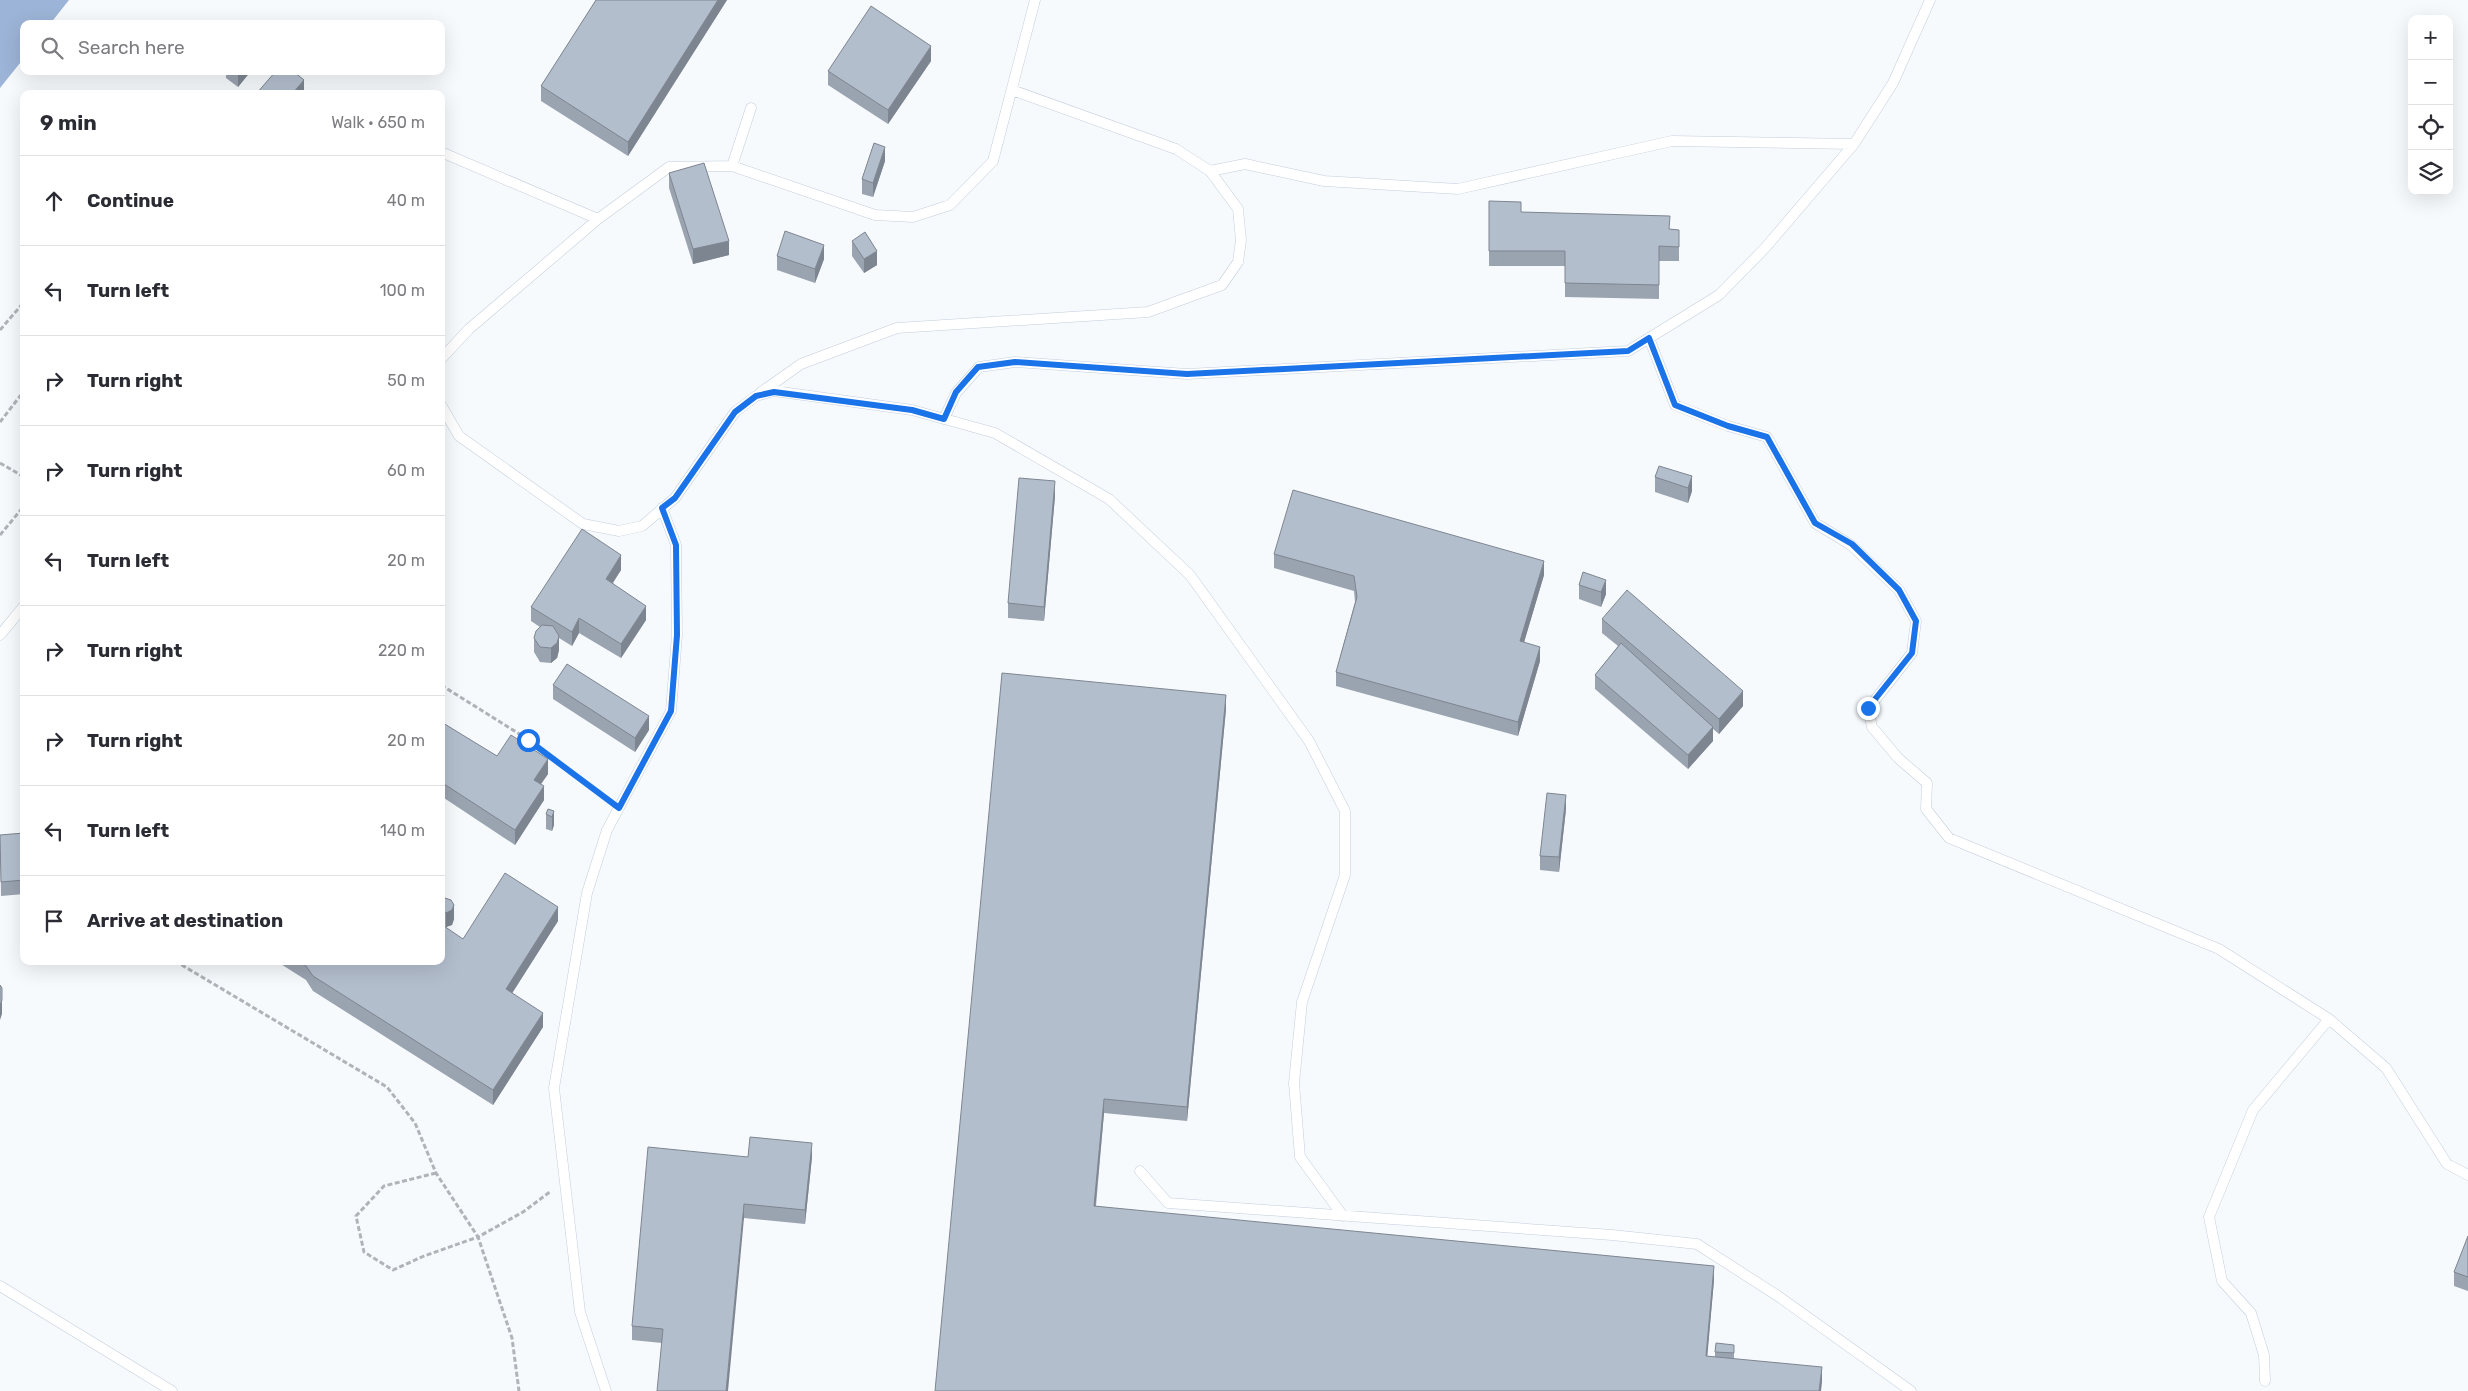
<!DOCTYPE html>
<meta charset="utf-8">
<style>
body{margin:0;font-family:Rubik,sans-serif;background:#f7f7f7;color:#2b2b33}
.controls{position:absolute;right:15px;top:15px;display:grid;overflow:hidden;border-radius:10px;box-shadow:0 5px 20px #0002}
.controls button{width:45px;height:45px;display:grid;place-items:center;padding:0;border:0;border-bottom:1px solid #e1e1e2;background:#fff;color:#2b2b33;font:25px sans-serif}
.stop{position:absolute;width:15px;height:15px;margin:-11px;border:4px solid #1a73e8;border-radius:50%;background:#fff}
.stop.end{background:#1a73e8;border-color:#fff;box-shadow:0 1px 5px #0008}
.list{margin:0;padding:0;list-style:none}
h2{display:flex;justify-content:space-between;align-items:center;height:65px;margin:0;padding:0 20px;font-size:21px}
h2 small{font-size:16px;font-weight:400;color:#7c7c81}
.list li{display:grid;grid-template-columns:32px 1fr auto;gap:15px;align-items:center;box-sizing:border-box;height:90px;padding:0 20px;border-top:1px solid #e1e1e2}
.list b{display:block;font-size:19px;white-space:nowrap}
.list em{font-size:16px;font-style:normal;color:#7c7c81}
.icon{flex:none;width:28px;height:28px;fill:none;stroke:currentColor;stroke-width:2;stroke-linecap:round;stroke-linejoin:round}
.map{position:relative;flex:none;width:2468px;height:1391px;overflow:hidden}
.search{position:absolute;background:#fff;box-shadow:0 5px 20px #0002;left:20px;top:20px;width:425px;height:55px;display:flex;align-items:center;gap:12px;box-sizing:border-box;padding:0 18px;border-radius:10px;color:#7c7c81;font-size:19px}
.panel{position:absolute;background:#fff;box-shadow:0 5px 20px #0002;left:20px;top:90px;width:425px;height:875px;border-radius:10px}
.map>svg:first-child{display:block}
.water{fill:#9cb4d7}
.lines{fill:none;stroke-linecap:round;stroke-linejoin:round}
.lane-casing{stroke:#c3cedd;stroke-width:11}
.path{stroke:#b0b3b7;stroke-width:3;stroke-dasharray:5 2.5;stroke-linecap:butt}
.lane{stroke:#fff;stroke-width:10}
.wall{fill:#9aa3b0}
.shaded-wall{fill:#7d8590}
.building{fill:#b3becd;stroke:#7d8590}
.route{stroke:#1a73e8;stroke-width:6}
</style>
<div class="map">
<svg width="2468" height="1391" viewBox="0 0 2468 1391">
<rect width="100%" height="100%" fill="#f7fafd"/>
<!-- water -->
<path class="water" d="M0,0H69L50,24H24V58L0,88Z"/>
<g class="lines">
<defs>
<path id="lane" d="M441,152L598,219L669,167L732,166L875,215L913,217L950,205L993,161L1035,0
M732,166L751,108
M1210,171L1245,164L1324,181L1458,189L1672,141L1854,144L1893,83L1930,0
M1649,338L1675,405L1728,426L1767,437L1815,523L1851,545L1899,590L1916,621L1912,653L1868,709L1872,727L1898,758L1927,783L1926,809L1949,838L2219,949L2329,1019L2386,1068L2447,1164L2468,1175
M441,359L469,329L598,219
M760,393L801,364L897,328L1148,312L1222,285L1238,262L1241,240L1238,209L1210,171L1176,149L1012,90
M441,405L459,436L583,524L619,531L642,526L675,498L735,412L756,396L774,391L912,410L995,433L1109,499L1190,575L1309,741L1345,811V875L1302,1002L1294,1083L1300,1157L1343,1216
M944,419L956,393L979,367L1015,362L1187,374L1628,351L1719,295L1765,248L1854,144
M0,635L24,606
M1140,1171L1168,1203L1612,1235L1697,1244L1778,1296L1911,1391
M0,1286L172,1391
M2265,1381L2264,1355L2251,1313L2222,1281L2209,1217L2253,1110L2329,1019
M606,1391L580,1312L554,1088L587,893L607,830L671,711L677,635L676,545L662,508"/>
</defs>
<!-- lane casing -->
<use href="#lane" class="lane-casing"/>
<!-- path -->
<path class="path" d="M0,330L24,302
M0,422L24,391
M0,463L24,477
M0,535L24,506
M441,685L529,740L608,799
M175,961L387,1087L415,1123L436,1173L478,1237L523,1212L551,1191
M436,1173L384,1186L356,1216L364,1252L393,1270L424,1256L478,1237L512,1338L519,1391"/>
<!-- lane -->
<use href="#lane" class="lane"/>
</g>
<!-- wall -->
<path class="wall" d="M596,0H727L628,156L541,101V86Z
M931,61L888,124L828,85V71Z
M226,71H251L238,87L226,78Z
M885,161L873,197L862,194V179Z
M669,173L729,255L693,264L669,188Z
M1489,201L1521,212L1670,229L1679,230V261H1659V299L1565,297V266H1489Z
M852,241L877,265L864,273L852,256Z
M777,256L824,259L815,283L777,270Z
M1692,476V491L1688,503L1655,492V477Z
M1055,496L1044,621L1008,618V603Z
M1274,554L1544,575L1524,642L1540,661L1518,736L1336,686V672L1355,602L1354,591L1274,568Z
M621,570L613,583L646,620L621,658L579,633L572,646L559,638V650L557,658L551,663L540,662L534,652V638L540,627L531,621V607Z
M1606,580V594L1601,607L1579,599V585Z
M1602,619L1743,706L1719,734L1713,729V741L1688,769L1595,689V675L1618,646L1602,633Z
M553,685L649,730L635,752L553,699Z
M1226,709L1187,1121L1104,1113L1096,1206L1714,1280L1707,1356L1715,1357V1352L1734,1345V1359L1822,1382L935,1391Z
M441,725L497,756L548,774L541,784L544,800L515,845L441,796Z
M1566,809L1559,872L1540,870V856Z
M554,811V825L552,831L546,829V814Z
M24,833V894L1,896L0,835Z
M441,901L454,919L452,925L446,927L441,923Z
M558,921L512,993L543,1027L493,1105L313,991L306,980L276,961H441L463,939Z
M748,1157H812L805,1224L744,1218L662,1343L632,1340V1326Z
M2468,1236V1291L2454,1286V1272Z"/>
<!-- shaded-wall -->
<path class="shaded-wall" d="M718,0H727L628,156V142Z
M931,46V61L888,124V110Z
M239,71H251L238,87V73Z
M304,80V94H292Z
M885,147V161L873,197V183Z
M729,241V255L693,264V249Z
M824,245V259L815,283V269Z
M877,251V265L864,273V259Z
M1692,476V491L1688,503V488Z
M1055,481V496L1044,621V607Z
M621,555V570L606,593V579Z
M1544,561V575L1520,656V641Z
M1606,580V594L1601,607V592Z
M646,606V620L621,658V644Z
M579,618V633L572,646V632Z
M559,636V650L557,658L551,663V648Z
M1540,647V661L1518,736V722Z
M1743,691V706L1719,734V719Z
M1226,695V709L1187,1121V1107Z
M649,716V730L635,752V738Z
M1713,727V741L1688,769V755Z
M548,759V774L534,794V780Z
M544,786V800L515,845V830Z
M1566,795V809L1559,872V857Z
M554,811V825L552,831V817Z
M454,905V919L452,925L446,927V913Z
M558,907V921L506,1003V989Z
M2,1000V1014L0,1020V1006Z
M543,1013V1027L493,1105V1090Z
M1104,1099V1113L1094,1220V1206Z
M812,1143V1157L805,1224V1210Z
M744,1204V1218L728,1391H726Z
M1714,1266V1280L1706,1371V1356Z
M1822,1367V1382L1821,1391H1819Z"/>
<!-- building -->
<path class="building" d="M596,0H718L628,142L541,86Z
M871,6L931,46L888,110L828,71Z
M276,71H293L304,80L292,94H256Z
M874,143L885,147L873,183L862,179Z
M704,163L729,241L693,249L669,173Z
M1489,201L1521,202V212L1670,216L1669,229L1679,230V247L1659,246V285L1565,283V251H1489Z
M785,231L824,245L815,269L777,256Z
M865,232L877,251L864,259L852,241Z
M1659,466L1692,476L1688,488L1655,477Z
M1019,478L1055,481L1044,607L1008,603Z
M1293,490L1544,561L1520,641L1540,647L1518,722L1336,672L1357,597L1354,576L1274,554Z
M582,529L621,555L606,579L646,606L621,644L579,618L572,632L531,607Z
M1583,572L1606,580L1601,592L1579,585Z
M1627,590L1743,691L1719,719L1602,619Z
M542,625L553,626L559,636L557,643L551,648L540,647L534,638L536,631Z
M1621,643L1713,727L1688,755L1595,675Z
M567,664L649,716L635,738L553,685Z
M1002,673L1226,695L1187,1107L1104,1099L1094,1206L1714,1266L1706,1356L1822,1367L1819,1391H935Z
M443,723L497,756L511,735L548,759L534,780L544,786L515,830L441,782V725Z
M1547,793L1566,795L1559,857L1540,856Z
M548,809L554,811L552,817L546,814Z
M24,833V880L1,882L0,835Z
M505,873L558,907L506,989L543,1013L493,1090L313,976L306,966L299,961H441V924L463,939Z
M445,898L451,900L454,905L452,910L446,913L441,909V901Z
M0,985L2,988V1000L0,1006Z
M750,1137L812,1143L805,1210L744,1204L726,1391H657L663,1329L632,1326L648,1147L748,1157Z
M2468,1236V1277L2454,1272Z
M1716,1343L1734,1345V1353L1715,1352Z"/>
<g class="lines">
<!-- route -->
<path class="route" d="M528,740L619,808L671,711L677,635L676,545L662,508L675,498L735,412L756,396L774,392L912,410L944,419L956,392L978,367L1015,362L1187,374L1628,351L1649,338L1675,405L1728,426L1767,437L1815,523L1852,544L1899,590L1916,621L1912,653L1868,708"/>
</g>
</svg>
<div class="controls">
<button>+</button>
<button>−</button>
<button><svg class="icon" aria-label="locate" viewBox="0 0 24 24"><circle cx="12" cy="12" r="6"/><path d="M12 2v4M12 18v4M2 12h4M18 12h4"/></svg></button>
<button><svg class="icon" aria-label="layers" viewBox="0 0 24 24"><path d="M12 4l9 5-9 5-9-5zM3 14l9 5 9-5"/></svg></button>
</div>
<div class="stop" style="left:528px;top:740px"></div>
<div class="stop end" style="left:1868px;top:708px"></div>
<div class="search"><svg class="icon" aria-label="search" viewBox="0 0 24 24"><circle cx="10" cy="10" r="6"/><path d="M15 15l6 6"/></svg>Search here</div>
<section class="panel">
<h2>9 min<small>Walk · 650 m</small></h2>
<ul class="list">
<li><svg class="icon" aria-label="ahead" viewBox="0 0 24 24"><path d="M12 20V5M6 11l6-6 6 6"/></svg><div><b>Continue</b></div><em>40 m</em></li>
<li><svg class="icon" aria-label="left" viewBox="0 0 24 24"><path d="M17 20v-9H6M10 6l-5 5 5 5"/></svg><div><b>Turn left</b></div><em>100 m</em></li>
<li><svg class="icon" aria-label="right" viewBox="0 0 24 24"><path d="M7 20v-9h11M14 6l5 5-5 5"/></svg><div><b>Turn right</b></div><em>50 m</em></li>
<li><svg class="icon" aria-label="right" viewBox="0 0 24 24"><path d="M7 20v-9h11M14 6l5 5-5 5"/></svg><div><b>Turn right</b></div><em>60 m</em></li>
<li><svg class="icon" aria-label="left" viewBox="0 0 24 24"><path d="M17 20v-9H6M10 6l-5 5 5 5"/></svg><div><b>Turn left</b></div><em>20 m</em></li>
<li><svg class="icon" aria-label="right" viewBox="0 0 24 24"><path d="M7 20v-9h11M14 6l5 5-5 5"/></svg><div><b>Turn right</b></div><em>220 m</em></li>
<li><svg class="icon" aria-label="right" viewBox="0 0 24 24"><path d="M7 20v-9h11M14 6l5 5-5 5"/></svg><div><b>Turn right</b></div><em>20 m</em></li>
<li><svg class="icon" aria-label="left" viewBox="0 0 24 24"><path d="M17 20v-9H6M10 6l-5 5 5 5"/></svg><div><b>Turn left</b></div><em>140 m</em></li>
<li><svg class="icon" aria-label="arrive" viewBox="0 0 24 24"><path d="M6 21V4h12l-3 4 3 4H6"/></svg><div><b>Arrive at destination</b></div></li>
</ul>
</section>
</div>
